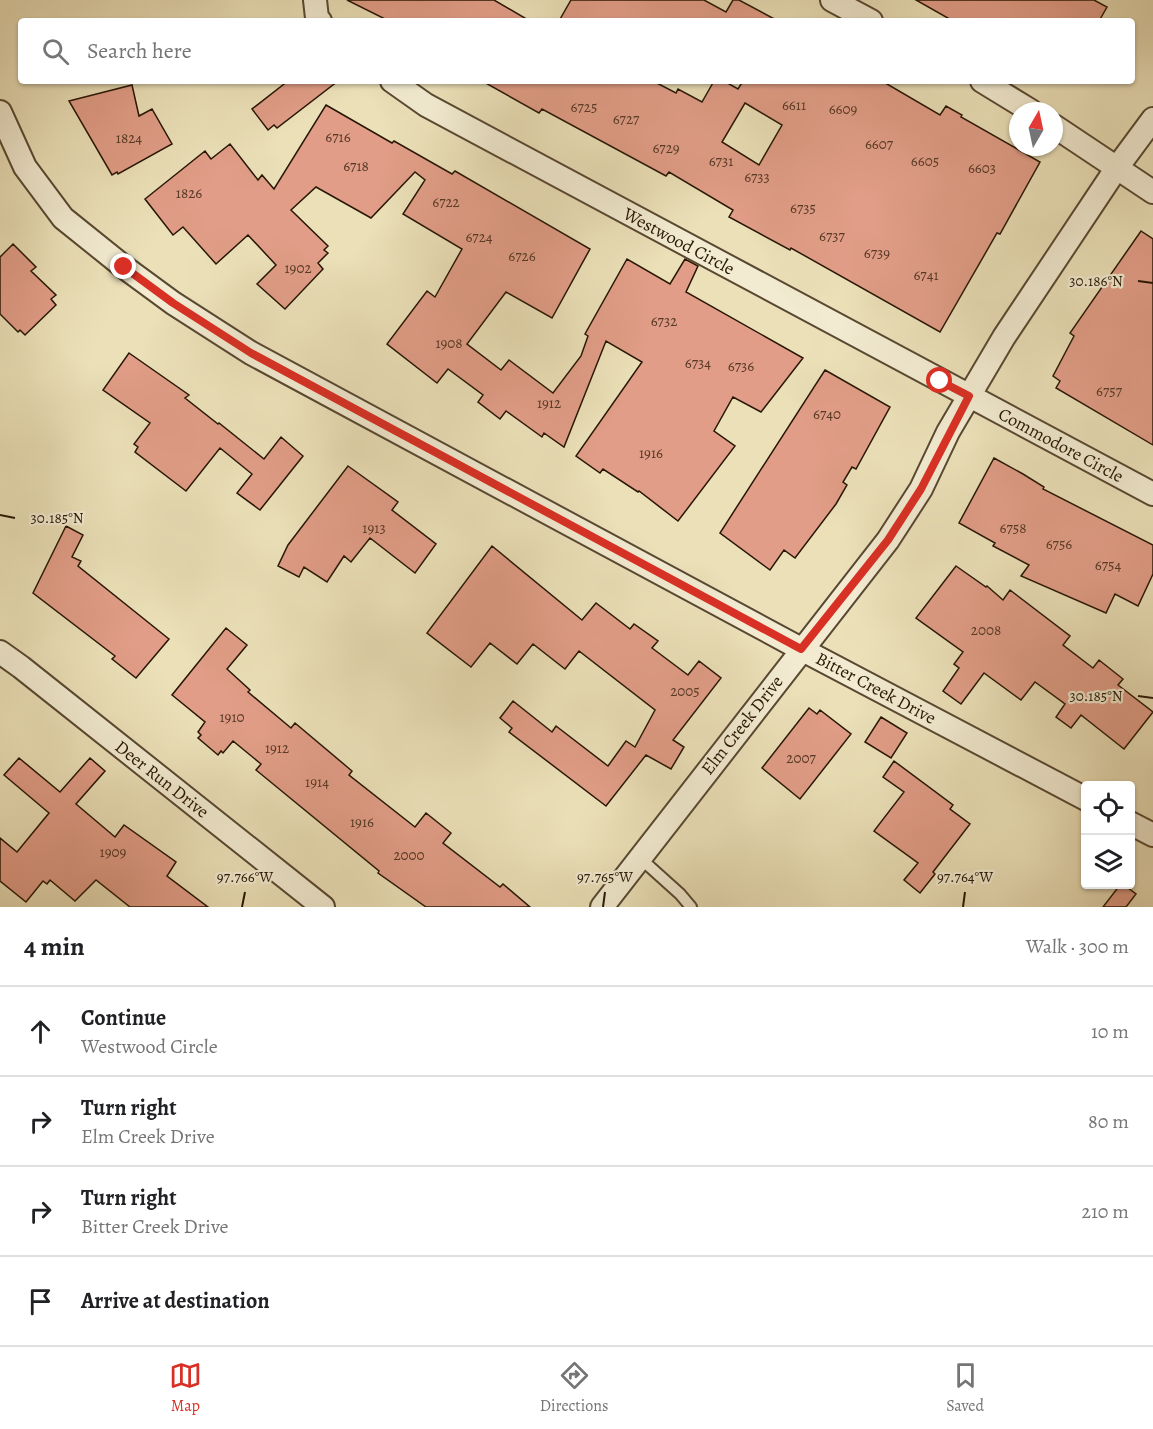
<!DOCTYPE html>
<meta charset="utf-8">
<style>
body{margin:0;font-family:Alegreya,serif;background:#f6f6f6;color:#202124}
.controls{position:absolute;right:18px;bottom:18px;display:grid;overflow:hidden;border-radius:6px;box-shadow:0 2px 4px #0004}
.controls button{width:54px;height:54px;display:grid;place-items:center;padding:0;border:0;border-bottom:2px solid #e0e0e0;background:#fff;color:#202124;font:30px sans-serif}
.compass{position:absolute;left:1009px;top:102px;width:54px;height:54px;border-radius:50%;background:#fff;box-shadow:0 2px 4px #0004;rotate:9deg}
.stop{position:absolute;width:18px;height:18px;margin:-14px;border:4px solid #d93025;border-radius:50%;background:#fff}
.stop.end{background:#d93025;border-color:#fff;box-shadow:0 2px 6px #0008}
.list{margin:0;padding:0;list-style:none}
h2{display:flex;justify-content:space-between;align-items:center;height:78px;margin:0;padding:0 24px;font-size:26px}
h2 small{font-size:20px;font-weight:400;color:#757577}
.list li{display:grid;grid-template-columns:39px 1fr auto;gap:18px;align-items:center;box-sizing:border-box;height:90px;padding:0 24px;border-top:2px solid #e0e0e0}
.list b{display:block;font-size:22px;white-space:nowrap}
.list p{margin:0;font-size:20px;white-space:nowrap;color:#757577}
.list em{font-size:20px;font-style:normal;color:#757577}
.icon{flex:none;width:33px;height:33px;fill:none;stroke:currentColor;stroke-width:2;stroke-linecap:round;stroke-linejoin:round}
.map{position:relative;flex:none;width:1153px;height:907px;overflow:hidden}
.search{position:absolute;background:#fff;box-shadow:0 2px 4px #0004;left:18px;right:18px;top:18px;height:66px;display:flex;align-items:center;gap:15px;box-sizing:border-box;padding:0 21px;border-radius:6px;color:#757577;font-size:22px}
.sheet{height:438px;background:#fff}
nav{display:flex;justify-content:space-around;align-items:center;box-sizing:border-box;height:84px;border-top:2px solid #e0e0e0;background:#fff;font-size:16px;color:#757577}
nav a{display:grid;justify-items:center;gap:3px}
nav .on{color:#d93025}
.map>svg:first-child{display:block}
.building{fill:#e19d87;stroke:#271604;stroke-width:1.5;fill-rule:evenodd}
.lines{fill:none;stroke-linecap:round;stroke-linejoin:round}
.service-casing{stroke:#584831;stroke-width:14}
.minor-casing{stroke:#584831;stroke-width:26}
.service{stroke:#f2ebd1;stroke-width:10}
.minor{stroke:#f2ebd1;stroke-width:22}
.route{stroke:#d93025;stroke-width:8}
.ticks{fill:none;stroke:#271604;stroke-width:2}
.labels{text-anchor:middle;stroke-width:4.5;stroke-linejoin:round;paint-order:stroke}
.number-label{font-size:15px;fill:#563825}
.street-label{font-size:18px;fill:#271604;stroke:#f2ebd1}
.ticks-label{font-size:15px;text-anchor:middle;fill:#271604;stroke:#f2ebd1;stroke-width:4.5;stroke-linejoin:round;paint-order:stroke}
</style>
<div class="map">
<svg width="1153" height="907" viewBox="0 0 1153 907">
<rect width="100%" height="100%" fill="#ebe0b8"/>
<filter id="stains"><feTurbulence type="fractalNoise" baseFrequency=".00333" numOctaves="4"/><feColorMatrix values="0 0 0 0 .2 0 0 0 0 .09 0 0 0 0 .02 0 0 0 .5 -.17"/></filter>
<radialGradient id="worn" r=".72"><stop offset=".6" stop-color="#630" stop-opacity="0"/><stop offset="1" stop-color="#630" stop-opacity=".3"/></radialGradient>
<!-- building -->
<path class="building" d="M347,0H494L530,21H389Z
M571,0H704L726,12L733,0H739L778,21H559Z
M916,0H1094L1107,7L1099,21H953Z
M288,81H338L277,128L274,125L268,130L252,109Z
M482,81H653L676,93L678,89L702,102L714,81H724L738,89L743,81H882L940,115L946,106L962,115L961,117L1040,162L1000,234L997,233L940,332L791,248L790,250L729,217L733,210L669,172L666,176L542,109L539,113ZM745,103L782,125L759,165L722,142Z
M132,85L139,116L152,109L172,144L118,174L117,172L112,175L69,101Z
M326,105L392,143L394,141L452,174L455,171L590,249L552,318L506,292L467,344L501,370L509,360L553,393L581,356L588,336L585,334L627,259L670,284L685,259L698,266L686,292L803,358L761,412L733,397L714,431L735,446L678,521L639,491L638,492L603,469L600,473L576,456L642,362L606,341L564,447L544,433L542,437L506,411L500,419L478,402L483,395L448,369L437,383L387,344L427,291L435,297L462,249L403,214L425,180L415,172L371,218L316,187L291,210L328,246L324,250L328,253L318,263L323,269L285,309L257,284L276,265L248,235L216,264L183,227L173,235L145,199L205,151L211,159L230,144L258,180L262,175L274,189Z
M1141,231L1153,239V445L1056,388L1060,381L1053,376L1074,336L1070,333Z
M13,244L36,267L31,271L56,295L51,299L56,305L25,335L20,330L18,332L0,314V257Z
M129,353L189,395L185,398L218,424L219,423L264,459L281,437L303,456L260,510L237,493L252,474L220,448L186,491L135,452L138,447L134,444L150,423L103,390Z
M825,370L890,407L856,469L852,467L843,482L847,485L836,504L795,558L784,550L770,570L720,533Z
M994,458L1023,474L1044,487L1043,489L1153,545V574L1138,606L1115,594L1106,613L1021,576L1029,565L993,546L995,543L959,523Z
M348,466L398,502L392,510L436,544L415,573L370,538L351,562L344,556L327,582L304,567L299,577L278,566L288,545Z
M66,526L83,535L72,557L81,561L78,566L169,639L136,678L112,659L115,656L33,593Z
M492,546L582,620L596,603L630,629L634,624L658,641L652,648L688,675L699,661L721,678L673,740L684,747L671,769L646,755L606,806L509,732L512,728L500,718L513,701L552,732L556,726L608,766L626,741L635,747L655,710L579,651L565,669L533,644L517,664L490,643L471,667L427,633Z
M956,566L986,587L987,586L1003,600L1010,590L1070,636L1063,645L1093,668L1099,660L1123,679L1118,685L1153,712L1124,749L1081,715L1071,728L1056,717L1065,704L1035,682L1021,700L984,673L961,704L943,691L959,668L954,664L963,652L916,618Z
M226,628L247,645L227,669L250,690L248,692L291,728L295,723L352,771L349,775L415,827L426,813L451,833L443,843L500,887L503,884L530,907H426L378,873L379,871L256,770L261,764L233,741L223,753L221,751L218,755L198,738L201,735L198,732L205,722L172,695Z
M809,708L817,714L820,710L851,734L800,799L762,768Z
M881,717L907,733L891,758L865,742Z
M19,758L60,792L90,758L105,771L76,804L115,837L124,825L176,862L167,876L208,907H130L96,880L75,901L50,880L47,884L43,881L26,902L0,881V838L17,852L49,813L4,775Z
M894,761L953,805L950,809L970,824L933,872L935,874L920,893L904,880L918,863L874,831L904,792L883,777Z
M1120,885H1124L1136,894L1126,907H1103Z"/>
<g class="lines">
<defs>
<path id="service" d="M640,858L680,894L691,907"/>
<path id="minor" d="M315,0L317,18L320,21
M832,0L871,21
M392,81L426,105L1153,494
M982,81L1031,111
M0,112L25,167L63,218L124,267L173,303L251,353L801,649L1086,799
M1054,126L1153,192
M0,652L21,667L323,907
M1130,823L1153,835
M602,907L888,540L921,489L948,432L1004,337L1116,169L1153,119"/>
</defs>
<!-- service casing -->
<use href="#service" class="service-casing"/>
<!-- minor casing -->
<use href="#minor" class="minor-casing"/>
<!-- service -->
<use href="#service" class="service"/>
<!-- minor -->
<use href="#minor" class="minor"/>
</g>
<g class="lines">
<!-- route -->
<path class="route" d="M124,267L173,303L251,353L801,649L888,540L921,489L969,396L940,381"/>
</g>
<!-- ticks -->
<path class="ticks" d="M1138,281L1153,283M0,515L15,518M1138,696L1153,698M242,907L245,892M603,907L605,892M963,907L965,892"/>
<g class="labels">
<!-- number labels -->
<g class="number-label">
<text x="794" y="110">6611</text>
<text x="584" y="112">6725</text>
<text x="843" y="114">6609</text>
<text x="626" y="124">6727</text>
<text x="338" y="142">6716</text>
<text x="129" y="143">1824</text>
<text x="879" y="149">6607</text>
<text x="666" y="153">6729</text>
<text x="721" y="166">6731</text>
<text x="925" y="166">6605</text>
<text x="356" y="171">6718</text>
<text x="982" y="173">6603</text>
<text x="757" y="182">6733</text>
<text x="189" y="198">1826</text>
<text x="446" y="207">6722</text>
<text x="803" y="213">6735</text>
<text x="832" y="241">6737</text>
<text x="479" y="242">6724</text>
<text x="877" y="258">6739</text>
<text x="522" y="261">6726</text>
<text x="298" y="273">1902</text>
<text x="926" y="280">6741</text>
<text x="664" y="326">6732</text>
<text x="449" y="348">1908</text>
<text x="698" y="368">6734</text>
<text x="741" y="371">6736</text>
<text x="1109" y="396">6757</text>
<text x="549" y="408">1912</text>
<text x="827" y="419">6740</text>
<text x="651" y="458">1916</text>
<text x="374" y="533">1913</text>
<text x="1013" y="533">6758</text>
<text x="1059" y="549">6756</text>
<text x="1108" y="570">6754</text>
<text x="986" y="635">2008</text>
<text x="685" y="696">2005</text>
<text x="232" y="722">1910</text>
<text x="277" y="753">1912</text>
<text x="801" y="763">2007</text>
<text x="317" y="787">1914</text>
<text x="362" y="827">1916</text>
<text x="113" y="857">1909</text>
<text x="409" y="860">2000</text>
</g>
<!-- street labels -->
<g class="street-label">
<text transform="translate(679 241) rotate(28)" y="6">Westwood Circle</text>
<text transform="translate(1061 445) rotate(28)" y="6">Commodore Circle</text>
<text transform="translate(876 688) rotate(28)" y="6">Bitter Creek Drive</text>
<text transform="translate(742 725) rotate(-52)" y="6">Elm Creek Drive</text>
<text transform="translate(162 779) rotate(38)" y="6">Deer Run Drive</text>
</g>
</g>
<g class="ticks-label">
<text x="1096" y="286">30.186°N</text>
<text x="57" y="523">30.185°N</text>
<text x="1096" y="701">30.185°N</text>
<text x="245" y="882">97.766°W</text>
<text x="605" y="882">97.765°W</text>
<text x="965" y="882">97.764°W</text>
</g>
<rect width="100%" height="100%" filter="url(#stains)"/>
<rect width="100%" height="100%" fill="url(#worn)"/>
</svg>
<div class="controls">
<button><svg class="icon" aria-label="locate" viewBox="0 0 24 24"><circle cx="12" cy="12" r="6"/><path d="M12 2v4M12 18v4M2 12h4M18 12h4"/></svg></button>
<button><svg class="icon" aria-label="layers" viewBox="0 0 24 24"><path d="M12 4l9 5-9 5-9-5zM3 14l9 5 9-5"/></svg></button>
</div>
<svg class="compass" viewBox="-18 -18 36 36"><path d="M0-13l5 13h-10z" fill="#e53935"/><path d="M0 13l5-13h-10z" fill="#757577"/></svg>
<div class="stop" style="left:940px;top:381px"></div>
<div class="stop end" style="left:124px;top:267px"></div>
<div class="search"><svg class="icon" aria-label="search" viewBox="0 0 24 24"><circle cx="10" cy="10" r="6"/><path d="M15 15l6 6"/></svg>Search here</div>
</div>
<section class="sheet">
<h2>4 min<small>Walk · 300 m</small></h2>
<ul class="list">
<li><svg class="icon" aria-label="ahead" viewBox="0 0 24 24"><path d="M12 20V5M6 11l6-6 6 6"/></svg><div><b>Continue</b><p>Westwood Circle</p></div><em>10 m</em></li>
<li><svg class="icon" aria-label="right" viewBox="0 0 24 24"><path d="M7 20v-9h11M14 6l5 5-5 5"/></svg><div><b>Turn right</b><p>Elm Creek Drive</p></div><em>80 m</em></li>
<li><svg class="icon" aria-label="right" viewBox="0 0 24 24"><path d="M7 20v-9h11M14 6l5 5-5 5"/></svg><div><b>Turn right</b><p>Bitter Creek Drive</p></div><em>210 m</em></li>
<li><svg class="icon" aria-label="arrive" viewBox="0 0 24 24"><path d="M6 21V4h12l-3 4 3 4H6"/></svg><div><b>Arrive at destination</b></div></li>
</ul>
</section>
<nav>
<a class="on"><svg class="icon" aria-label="map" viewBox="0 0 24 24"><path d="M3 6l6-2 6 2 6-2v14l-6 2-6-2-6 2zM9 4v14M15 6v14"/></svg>Map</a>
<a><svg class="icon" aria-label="directions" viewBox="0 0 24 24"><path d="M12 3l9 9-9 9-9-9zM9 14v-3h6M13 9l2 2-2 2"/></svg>Directions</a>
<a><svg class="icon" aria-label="saved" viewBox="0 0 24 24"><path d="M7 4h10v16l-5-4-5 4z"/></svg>Saved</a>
</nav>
